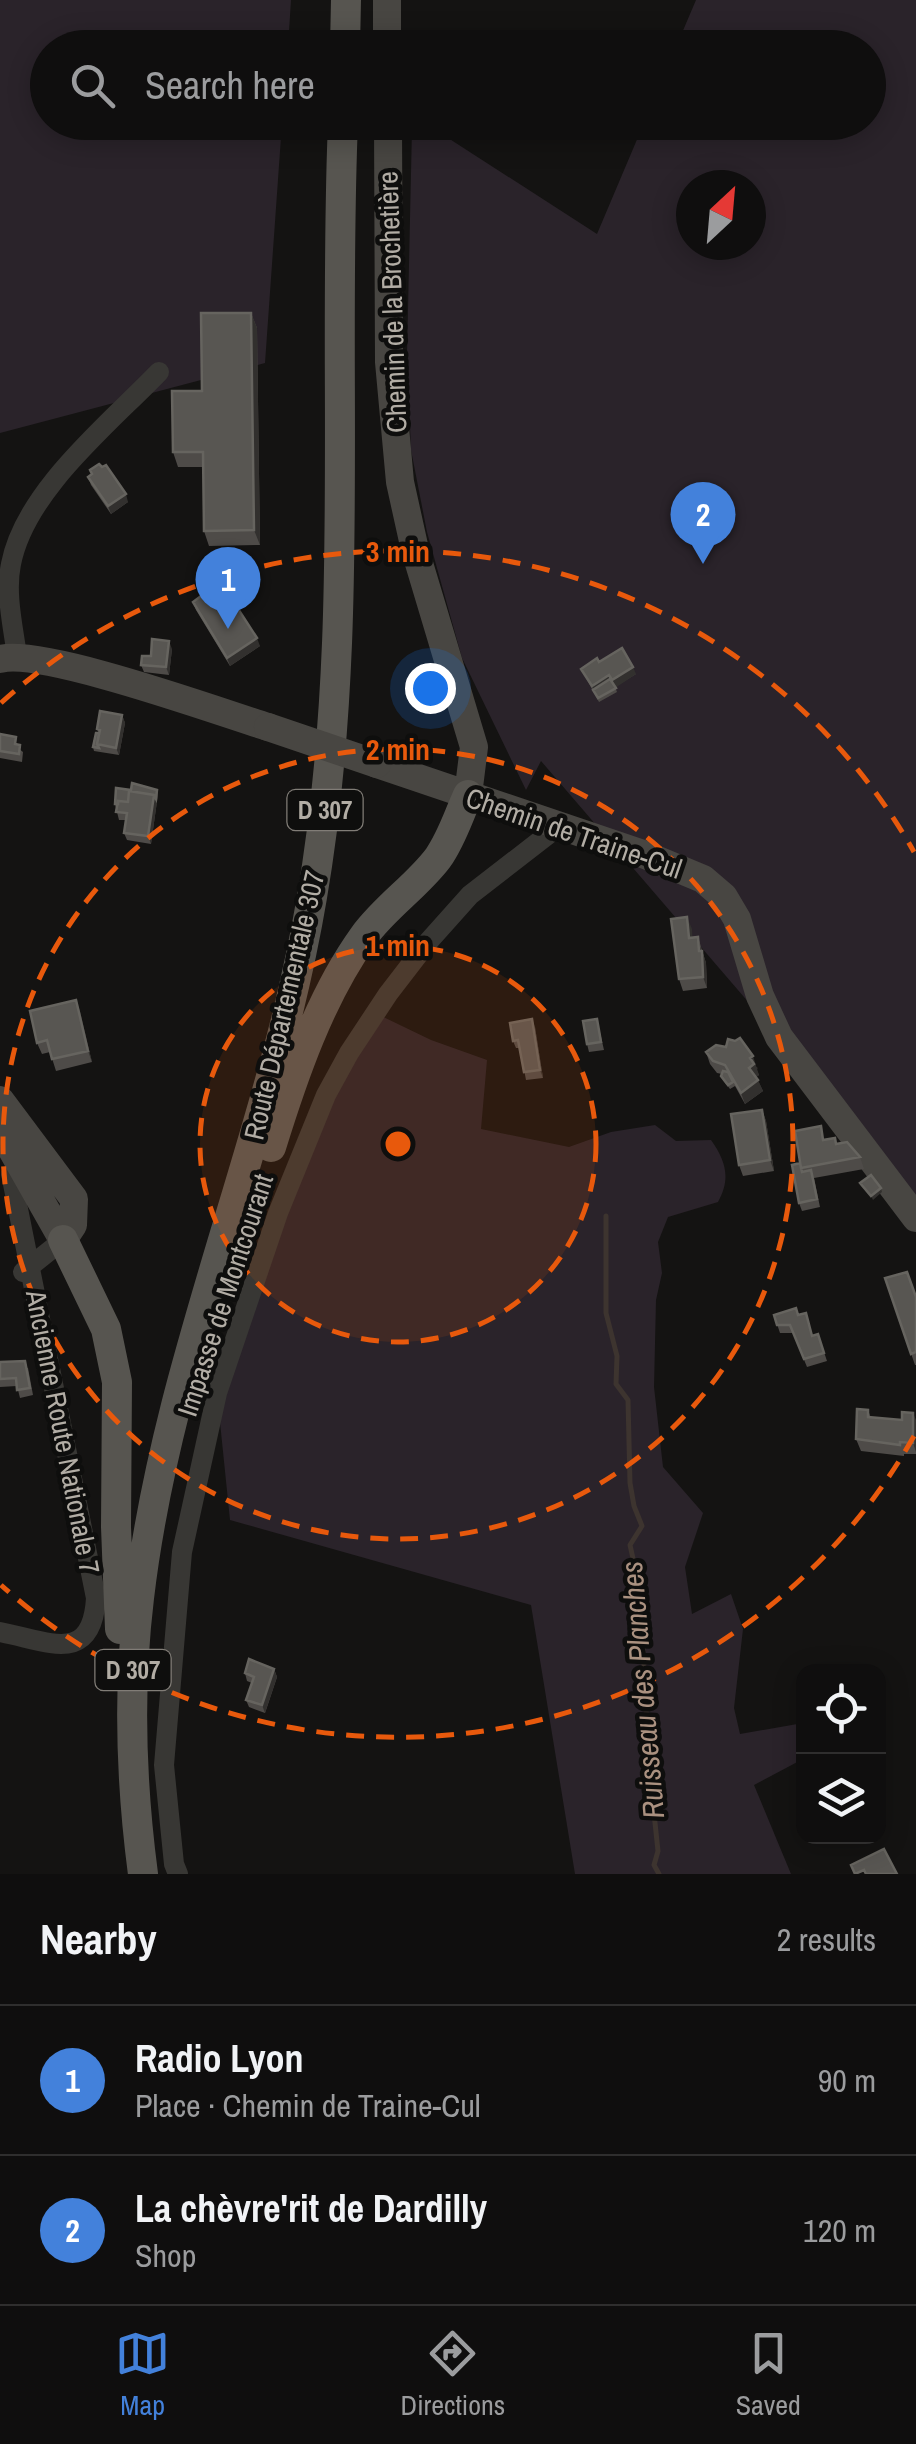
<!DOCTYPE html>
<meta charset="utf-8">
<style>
body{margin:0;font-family:"Archivo Narrow",sans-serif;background:#1d1c1c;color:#f1f3f6}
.controls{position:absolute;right:30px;bottom:30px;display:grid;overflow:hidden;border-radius:20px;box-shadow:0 5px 25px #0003}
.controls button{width:90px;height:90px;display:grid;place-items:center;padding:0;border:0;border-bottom:2px solid #2f2e2e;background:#0f0e0e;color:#f1f3f6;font:50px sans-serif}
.compass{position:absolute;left:676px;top:170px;width:90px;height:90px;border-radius:50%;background:#0f0e0e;box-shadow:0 5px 25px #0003;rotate:26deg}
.you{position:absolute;left:430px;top:688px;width:35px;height:35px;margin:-25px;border:8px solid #fff;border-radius:50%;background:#1a73e8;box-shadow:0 0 0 15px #1a73e833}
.badge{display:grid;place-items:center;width:65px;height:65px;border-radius:50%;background:#4381db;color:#fff;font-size:32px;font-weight:700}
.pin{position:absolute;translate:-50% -82px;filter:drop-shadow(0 2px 5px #0008)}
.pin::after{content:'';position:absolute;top:52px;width:35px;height:30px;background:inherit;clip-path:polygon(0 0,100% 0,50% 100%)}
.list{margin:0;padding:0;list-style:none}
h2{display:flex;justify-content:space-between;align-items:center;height:130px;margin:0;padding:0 40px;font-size:42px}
h2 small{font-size:32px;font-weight:400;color:#9b9c9e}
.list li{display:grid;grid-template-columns:65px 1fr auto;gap:30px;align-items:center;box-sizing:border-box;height:150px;padding:0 40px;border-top:2px solid #2f2e2e}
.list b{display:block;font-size:38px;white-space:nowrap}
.list p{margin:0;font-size:32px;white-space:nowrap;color:#9b9c9e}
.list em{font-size:32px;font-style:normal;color:#9b9c9e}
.icon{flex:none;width:55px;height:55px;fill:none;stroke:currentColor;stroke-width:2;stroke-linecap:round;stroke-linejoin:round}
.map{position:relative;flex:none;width:916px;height:1874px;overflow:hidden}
.search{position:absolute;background:#0f0e0e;box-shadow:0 5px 25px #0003;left:30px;right:30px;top:30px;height:110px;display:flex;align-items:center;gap:25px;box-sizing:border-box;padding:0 35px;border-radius:55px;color:#9b9c9e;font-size:38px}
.sheet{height:430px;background:#0f0e0e}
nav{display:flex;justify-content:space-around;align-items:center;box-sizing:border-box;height:140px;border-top:2px solid #2f2e2e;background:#0f0e0e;font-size:28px;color:#9b9c9e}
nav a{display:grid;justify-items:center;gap:5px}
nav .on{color:#4381db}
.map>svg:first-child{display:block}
.green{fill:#2a232a;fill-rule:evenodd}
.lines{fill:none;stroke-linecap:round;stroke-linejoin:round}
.stream{stroke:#3d342f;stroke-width:5}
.street{stroke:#383734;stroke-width:20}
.secondary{stroke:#484642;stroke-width:28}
.primary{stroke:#575550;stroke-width:30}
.secondary-bridge{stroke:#484642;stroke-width:28}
.wall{fill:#4e4b48}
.shaded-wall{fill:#32302e}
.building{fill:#585652;stroke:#66645f;stroke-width:2.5}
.ring{fill:none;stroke:#e8590c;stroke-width:5;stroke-dasharray:18 12}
.labels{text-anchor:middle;stroke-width:9;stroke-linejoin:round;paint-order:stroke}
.shield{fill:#0e0e0d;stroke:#817d77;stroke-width:2.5}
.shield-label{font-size:25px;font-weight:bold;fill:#b2ada5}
.street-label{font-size:28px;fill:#b2ada5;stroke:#0e0e0d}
.water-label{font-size:30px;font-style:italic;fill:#aa9180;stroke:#0e0e0d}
.centre{fill:#e8590c;stroke:#0e0e0d;stroke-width:5}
.ring-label{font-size:30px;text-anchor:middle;font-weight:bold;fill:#e8590c;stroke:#0e0e0d;stroke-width:9;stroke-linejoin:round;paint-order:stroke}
</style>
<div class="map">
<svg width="916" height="1874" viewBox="0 0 916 1874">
<rect width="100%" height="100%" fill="#141312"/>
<!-- green -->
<path class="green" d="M0,0H291L288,47L48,48V122L282,123L265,363L0,433Z
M696,0H916V1197L541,761L526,790L462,658L427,532L411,450L407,355L412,128L445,136L597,234L644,123L868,122V48L676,47ZM691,185H751V245H691Z
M375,1013L431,1040L487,1060L481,1129L569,1147L611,1132L655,1125L676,1141L711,1140C726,1161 731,1179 718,1202L668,1217L658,1242L662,1273L656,1300L654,1387L663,1467L703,1513L685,1567L692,1614L731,1594L743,1629L734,1708L740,1734L803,1723V1759L754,1785L791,1874H575L531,1605L230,1520L217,1393L278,1213Z"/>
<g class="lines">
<!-- stream -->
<path class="stream" d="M606,1216V1313L617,1356L616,1384L628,1400L630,1483L634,1506L642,1526L630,1545L636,1572L633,1621L643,1647L649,1766L658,1851L654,1865L659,1874"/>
<!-- street -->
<path class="street" d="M17,656C13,626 5,593 11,564C25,491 109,424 159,372
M23,1272L63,1240
M0,1632C48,1641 92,1666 96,1598L11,1174
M178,1874L174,1864L164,1765L182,1552L217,1393L278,1213L326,1095L349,1053L388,994L428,942L470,895L559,826"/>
<!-- secondary -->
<path class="secondary" d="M387,0V48
M388,122L389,362L400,482L415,550L474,747L468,795
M0,659C42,648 217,711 268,727
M377,764L643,854L703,879L724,897L737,919L760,996L779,1037L916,1218
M0,1100L74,1199L73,1225L63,1240L0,1129"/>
<!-- primary -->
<path class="primary" d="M345,48L346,0
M271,1147C293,1076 320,997 364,936C385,907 417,886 438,858C452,838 458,817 468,795
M63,1240L106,1329L117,1382L116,1527L120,1629
M143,1874C131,1783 128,1689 139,1598C167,1358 272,1135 312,897C356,640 332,382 343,122"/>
<!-- secondary-bridge -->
<path class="secondary-bridge" d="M268,727L377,764"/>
</g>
<!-- wall -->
<path class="wall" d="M251,313L257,328L260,545L209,546L204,531L203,467H178L173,452L202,391Z
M90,470L128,502L111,514L91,485L88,477L91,474Z
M193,602L260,646L230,666L196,610Z
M172,649L169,675L144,672L141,665L151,656Z
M599,662L636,674L615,687L617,692L599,702L581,669Z
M122,715L125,723L119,755L94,751L93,747L99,733L97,729Z
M0,734L23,752L22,762L0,758Z
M131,790H157L158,794L151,844L127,840L124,833L126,820H119L115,804Z
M692,929V938L698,937L706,963L707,988L683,991L679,979Z
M76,1000L92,1062L56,1071L50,1052L42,1054L37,1043Z
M597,1019L604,1050L589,1052L587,1044Z
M535,1027L543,1078L526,1080L520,1048H516L513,1041Z
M706,1052L758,1068L756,1069L759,1075L756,1077L763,1091L745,1104L735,1086L730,1089L723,1080L722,1074L717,1073L710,1064Z
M762,1110L766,1121L774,1171L743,1176L739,1165Z
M825,1139L837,1143L860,1157L864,1169L814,1178L820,1207L802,1211L799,1203L800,1163Z
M885,1278L916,1296V1365H915Z
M774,1315H798L813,1336L818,1334L827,1361L807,1367L793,1333H780Z
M0,1362L28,1368L33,1395L20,1398L17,1386L0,1387Z
M868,1410L871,1418L916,1420V1454H904V1456L861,1451L856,1439Z
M274,1669L277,1677L265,1713L249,1707L246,1700L252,1683L247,1681L245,1673Z"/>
<!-- shaded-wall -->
<path class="shaded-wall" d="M251,313L257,328L260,545L254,530Z
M126,494L128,502L111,514L108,506Z
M257,638L260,646L230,666L227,658Z
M169,641L172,649L169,675L166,667Z
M633,667L636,674L615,688L612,680Z
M609,675L612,683L595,694L592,686Z
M122,715L125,723L119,755L116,748Z
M157,790L158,794L151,844L148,836L154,795Z
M687,917L692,929L693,950L689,938Z
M698,937L702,955V951L706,963L707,988L703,977Z
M76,1000L80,1011L92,1062L88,1051Z
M532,1019L535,1027L543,1078L540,1070Z
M753,1056L759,1075L754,1079L749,1068L750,1058Z
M758,1080L763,1091L745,1104L741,1093Z
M762,1110L766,1121L774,1171L770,1160Z
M881,1188L882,1192L873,1200L871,1196Z
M913,1413L916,1420V1452L913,1443Z
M274,1669L277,1677L265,1713L262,1705Z"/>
<!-- building -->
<path class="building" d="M201,313H251L254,530L204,531L203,452H173L172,391H202Z
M99,464L102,467L106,465L126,494L108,506L88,477L92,474L90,470Z
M217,584H222L257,638L227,658L193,602Z
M152,639L169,641L166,667L141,665L142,656H151Z
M622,648L633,667L612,680L609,675L592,686L581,669L597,658L599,662Z
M610,679L616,688L598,698L593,690Z
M100,711L122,715L116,748L97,744L100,730L97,729Z
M96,733H99L97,744L99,748L93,747Z
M0,734L16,737L15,744L20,745L19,754L0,751Z
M132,783L157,790L156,799L154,795L129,791L128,802L118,801V804H115L116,788L131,790Z
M129,791L154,795L148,836L124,833L127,813L116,812L118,801L128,802Z
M687,917L689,938L698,937L699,951H702L703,977L679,979L671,919Z
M76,1000L88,1051L52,1059L47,1040L37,1043L30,1011Z
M532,1019L540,1070L524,1072L518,1040L513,1041L510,1023Z
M597,1019L601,1042L587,1044L583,1021Z
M740,1038L753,1056L750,1058L754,1064L749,1068L758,1080L741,1093L725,1065L713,1061L706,1052L716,1045L726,1047L728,1039L735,1041Z
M723,1071L728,1072L733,1082L728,1085L721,1076Z
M762,1110L770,1160L739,1165L731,1114Z
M821,1126L823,1140L835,1138L836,1144L847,1142L860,1157L801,1168L795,1131Z
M800,1163L802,1172L811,1170L817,1199L799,1203L792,1165Z
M871,1175L881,1188L871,1196L860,1183Z
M907,1272L916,1297V1352L911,1354L885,1278Z
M796,1308L798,1315L806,1313L812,1336L818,1334L824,1353L804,1359L790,1325H777L774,1315Z
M25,1361L30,1388L17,1390L16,1378L0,1379V1362Z
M857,1409L868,1410V1417L902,1420V1412L913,1413V1443L900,1442V1445L856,1439Z
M249,1659L274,1669L262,1705L246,1700L254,1677L245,1673Z
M884,1849L897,1874H866L864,1870L855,1874L851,1865Z"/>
<!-- distance rings -->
<circle cx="398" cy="1144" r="198" fill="#e8590c" fill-opacity=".12"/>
<g class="ring">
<circle cx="398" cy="1144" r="198"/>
<circle cx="398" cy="1144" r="395"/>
<path d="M914 1436A593 593 0 0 1 1 1585M1 703A593 593 0 0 1 914 852"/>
</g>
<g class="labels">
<!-- shield labels -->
<g class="shield">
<rect x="287.5" y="790" width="75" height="40" rx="8"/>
<rect x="95.5" y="1650" width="75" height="40" rx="8"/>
</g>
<g class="shield-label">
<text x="325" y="819">D 307</text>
<text x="133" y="1679">D 307</text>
</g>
<!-- street labels -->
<g class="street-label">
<text transform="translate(392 302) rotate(-92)" y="10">Chemin de la Brochetière</text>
<text transform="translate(574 833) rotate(19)" y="10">Chemin de Traine-Cul</text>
<text transform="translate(284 1005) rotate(-77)" y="10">Route Départementale 307</text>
<text transform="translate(225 1295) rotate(-72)" y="10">Impasse de Montcourant</text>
<text transform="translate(63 1432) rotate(79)" y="10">Ancienne Route Nationale 7</text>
</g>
<!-- water labels -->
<g class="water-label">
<text transform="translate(643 1690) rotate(-95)" y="10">Ruisseau des Planches</text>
</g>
</g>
<circle cx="398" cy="1144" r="15" class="centre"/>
<g class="ring-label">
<text x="398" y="562">3 min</text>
<text x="398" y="760">2 min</text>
<text x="398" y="956">1 min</text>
</g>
</svg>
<div class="controls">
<button><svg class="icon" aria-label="locate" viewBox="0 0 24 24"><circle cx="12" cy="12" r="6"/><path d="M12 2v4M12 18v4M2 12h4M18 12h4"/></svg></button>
<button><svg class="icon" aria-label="layers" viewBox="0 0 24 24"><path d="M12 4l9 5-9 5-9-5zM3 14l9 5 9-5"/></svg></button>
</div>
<svg class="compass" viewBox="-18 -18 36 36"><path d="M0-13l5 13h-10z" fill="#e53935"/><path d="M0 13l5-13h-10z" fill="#9b9c9e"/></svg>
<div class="you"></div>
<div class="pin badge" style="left:228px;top:629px">1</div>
<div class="pin badge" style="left:703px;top:564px">2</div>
<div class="search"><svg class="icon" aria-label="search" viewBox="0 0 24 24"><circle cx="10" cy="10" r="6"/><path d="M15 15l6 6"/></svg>Search here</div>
</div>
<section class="sheet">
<h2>Nearby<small>2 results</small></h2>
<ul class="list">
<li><span class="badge">1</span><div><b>Radio Lyon</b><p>Place · Chemin de Traine-Cul</p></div><em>90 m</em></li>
<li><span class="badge">2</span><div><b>La chèvre'rit de Dardilly</b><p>Shop</p></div><em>120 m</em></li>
</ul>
</section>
<nav>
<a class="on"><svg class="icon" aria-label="map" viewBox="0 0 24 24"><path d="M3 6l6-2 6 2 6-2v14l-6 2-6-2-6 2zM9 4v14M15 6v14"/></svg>Map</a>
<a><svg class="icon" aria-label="directions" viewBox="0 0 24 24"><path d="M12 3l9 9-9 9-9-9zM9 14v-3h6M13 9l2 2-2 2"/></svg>Directions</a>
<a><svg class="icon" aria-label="saved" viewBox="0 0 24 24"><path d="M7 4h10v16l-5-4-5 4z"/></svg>Saved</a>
</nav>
